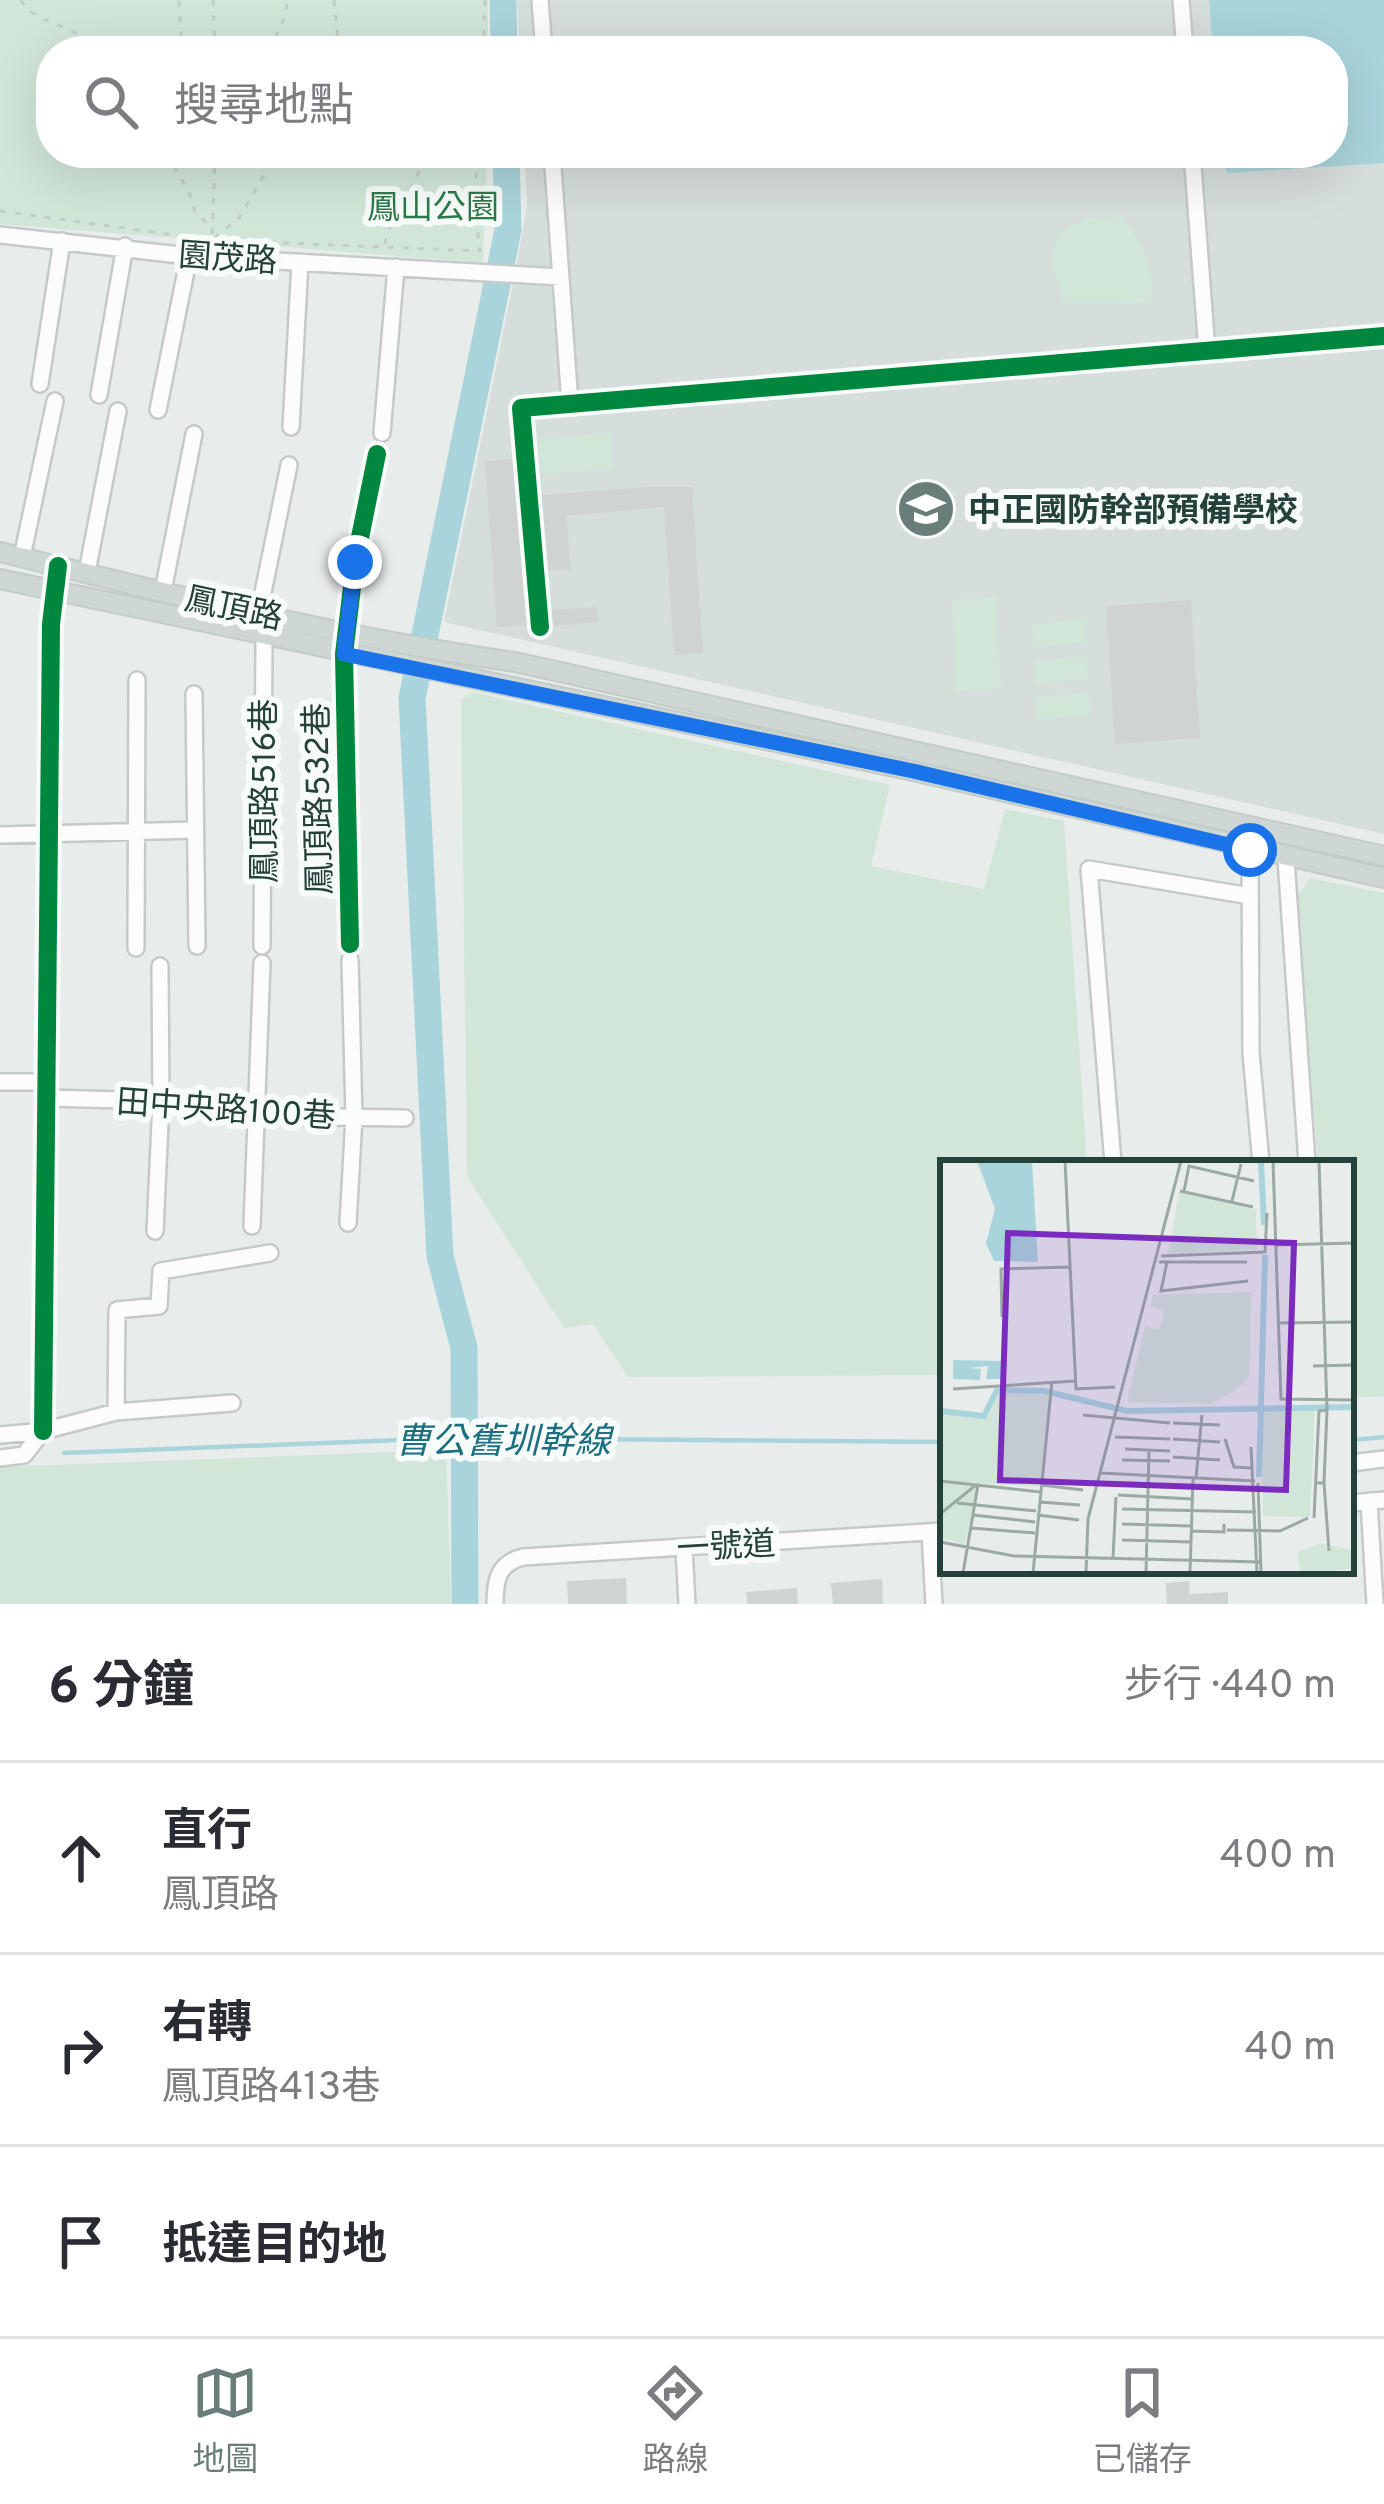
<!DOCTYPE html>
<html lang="zh-TW">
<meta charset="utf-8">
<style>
body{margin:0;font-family:Overpass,"Noto Sans TC",sans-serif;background:#f2f2f3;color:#2b2b33}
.stop{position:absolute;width:36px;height:36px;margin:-27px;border:9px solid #1a73e8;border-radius:50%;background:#fff}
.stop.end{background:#1a73e8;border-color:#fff;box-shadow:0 3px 12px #0008}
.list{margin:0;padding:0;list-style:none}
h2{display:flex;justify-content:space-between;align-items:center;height:156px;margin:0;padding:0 48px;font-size:51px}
h2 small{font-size:39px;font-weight:400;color:#7c7c81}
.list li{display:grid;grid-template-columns:78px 1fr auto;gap:36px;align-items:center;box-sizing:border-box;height:192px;padding:0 48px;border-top:3px solid #e1e1e2}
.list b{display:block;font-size:45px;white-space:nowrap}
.list p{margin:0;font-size:39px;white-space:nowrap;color:#7c7c81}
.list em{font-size:39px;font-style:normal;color:#7c7c81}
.icon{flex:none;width:66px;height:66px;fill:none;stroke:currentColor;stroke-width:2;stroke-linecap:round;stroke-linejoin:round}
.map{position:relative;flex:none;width:1384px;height:1604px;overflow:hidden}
.search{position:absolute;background:#fff;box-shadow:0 12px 48px #0002;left:36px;right:36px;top:36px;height:132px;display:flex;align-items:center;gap:30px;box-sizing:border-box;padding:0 42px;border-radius:48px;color:#7c7c81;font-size:45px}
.sheet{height:732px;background:#fff}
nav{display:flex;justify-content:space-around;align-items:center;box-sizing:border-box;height:168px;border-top:3px solid #e1e1e2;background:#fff;font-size:33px;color:#7c7c81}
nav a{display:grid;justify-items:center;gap:6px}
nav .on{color:#697e78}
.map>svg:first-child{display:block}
.built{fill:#d6dedb}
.green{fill:#d1e6d8}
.water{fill:#a9d4db}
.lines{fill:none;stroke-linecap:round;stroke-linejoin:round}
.stream{stroke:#a9d4db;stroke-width:4.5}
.river{stroke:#a9d4db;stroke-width:27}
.building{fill:#cfd4d2}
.minor-casing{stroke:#c5cac8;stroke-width:20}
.major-casing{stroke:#c3ccc9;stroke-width:22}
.path{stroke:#c3ccca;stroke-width:3;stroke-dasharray:6 9;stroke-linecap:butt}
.minor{stroke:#fcfcfc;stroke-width:15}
.major{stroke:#cfd7d5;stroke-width:18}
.cycleway-casing{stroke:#f7fbf9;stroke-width:26}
.cycleway{stroke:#00873e;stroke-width:18}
.route{stroke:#1a73e8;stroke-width:15}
.labels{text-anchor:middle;stroke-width:12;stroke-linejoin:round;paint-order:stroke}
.park-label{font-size:33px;fill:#2d7a4b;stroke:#f7fbf9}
.street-label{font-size:33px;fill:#24423a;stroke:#f7fbf9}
.poi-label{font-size:33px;font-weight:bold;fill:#24423a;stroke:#f7fbf9;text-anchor:start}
.water-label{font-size:36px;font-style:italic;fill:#1c6f80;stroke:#f7fbf9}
.inset-river{fill:none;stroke:#a9d4db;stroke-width:6}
.inset-road{fill:none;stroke:#9aa9a4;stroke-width:3}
.view{fill:#7b2cbf;fill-opacity:0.15;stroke:#7b2cbf;stroke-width:6}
.inset-edge{fill:none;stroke:#24423a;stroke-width:6}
</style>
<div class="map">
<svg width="1384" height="1604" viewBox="0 0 1384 1604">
<rect width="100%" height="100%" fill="#e8edeb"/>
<!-- built -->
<path class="built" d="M517,0H1384V834L444,622L515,274L527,206L525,153H1333V51H520Z"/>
<!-- green -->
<path class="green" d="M0,0H488V51H51V153H487L483,263L0,224Z
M1121,216C1142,242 1157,269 1150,303L1064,302L1051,259L1059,233L1087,218Z
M610,433L613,469L541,475L538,439Z
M996,597L1001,689L956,691L952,599Z
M1085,619L1087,642L1034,647L1032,624Z
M1086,657L1088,679L1035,684L1034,661Z
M472,692L890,785L871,866L984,889L1005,809L1064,821L1087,1163H943V1375L628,1377L593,1324L564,1328L467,1176L461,700Z
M1088,692L1090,715L1037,719L1035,697Z
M1310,878L1384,893V1396L1351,1398V1163H1318L1297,896Z
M446,1450L451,1604H0V1467Z"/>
<!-- water -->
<path class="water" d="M1209,0H1384V163L1227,173L1218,153H1333V51H1213Z"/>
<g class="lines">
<!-- stream -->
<path class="stream" d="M1351,1440L1384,1437
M64,1453L451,1438L943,1442"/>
<!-- river -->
<path class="river" d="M503,0L504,51
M465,1604L464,1348L440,1256L412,698L508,230L506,153"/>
</g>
<!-- building -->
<path class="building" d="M513,459L527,625L497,627L485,461Z
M646,487H692L703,653L674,655L664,507L566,516L571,569L547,571L541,495Z
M1191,600L1200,738L1115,744L1106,606Z
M597,607L598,622L552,626L551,610Z
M626,1578L627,1604H568L567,1581Z
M882,1579L883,1604H833L831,1583Z
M1189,1581L1190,1604V1594L1228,1592V1604H1167L1166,1583Z
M797,1588L798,1604H747L746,1592Z"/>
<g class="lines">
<defs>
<path id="minor" d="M540,0L544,51
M1181,0L1185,51
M552,153L570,404
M1192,153L1207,351
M0,235L189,256L561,277
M40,384L62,241
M99,395L125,246
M158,410L189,256
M291,427L300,262
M382,433L396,267
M22,557L55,401
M87,572L118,411
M163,591L194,434
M259,612L289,465
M540,627L521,408L1384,336
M194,694L197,946
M0,835L195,830
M1250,850L1251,1053L1261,1163
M1286,859L1307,1163
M350,944L344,654L355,562L377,454
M262,946L264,637
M136,948L137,680
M0,1082H47
M47,1098L161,1101L256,1116L405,1118
M1113,1163L1089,869L1250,896
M348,1223L354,1117L350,960
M252,1226L262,963
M155,1231L161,1101L160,966
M116,1412L117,1310L159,1306L161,1271L270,1253
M43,1431L51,624L58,566
M0,1435L43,1431L116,1412L232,1403
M0,1458L24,1455L43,1431
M1351,1463L1384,1459
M1369,1501L1375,1604
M1351,1503L1384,1500
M930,1532L934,1604
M684,1548L687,1604
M495,1604C495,1580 498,1563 523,1557L943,1531"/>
<path id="major" d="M0,552C170,594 342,638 515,662L1384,856
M0,579L913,771L1384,878"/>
</defs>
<!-- minor casing -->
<use href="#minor" class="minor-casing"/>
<!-- major casing -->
<use href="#major" class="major-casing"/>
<!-- path -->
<path class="path" d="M21,0C35,26 75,22 98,51
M213,0L215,51
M334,0L339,51
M175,51L181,37L179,0
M269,51L286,14L287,0
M483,51L485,0
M167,153L190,195L196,215L212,226
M215,153L212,240L239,218L277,153
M0,211L212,240L480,251L475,209L477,153
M385,244C391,210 418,186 425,153"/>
<!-- minor -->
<use href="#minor" class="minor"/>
<!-- major -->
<use href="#major" class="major"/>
<defs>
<path id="cycleway" d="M540,627L521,408L1384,336
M350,944L344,654L355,562L377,454
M43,1431L51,624L58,566"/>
</defs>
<!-- cycleway casing -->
<use href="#cycleway" class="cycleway-casing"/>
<!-- cycleway -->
<use href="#cycleway" class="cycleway"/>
</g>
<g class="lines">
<!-- route -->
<path class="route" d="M355,562L344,654L913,771L1250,850"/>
</g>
<!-- icons -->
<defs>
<symbol id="school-disc" viewBox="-11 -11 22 22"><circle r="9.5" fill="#697e78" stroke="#f7fbf9"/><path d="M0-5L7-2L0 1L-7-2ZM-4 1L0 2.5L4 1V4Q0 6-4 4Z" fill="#fff"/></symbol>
</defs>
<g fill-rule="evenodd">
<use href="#school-disc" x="893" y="476" width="66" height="66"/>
</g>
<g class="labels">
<!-- park labels -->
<g class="park-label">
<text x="433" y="218">鳳山公園</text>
</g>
<!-- street labels -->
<g class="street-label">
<text transform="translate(228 257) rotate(4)" y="12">園茂路</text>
<text transform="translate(234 607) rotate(12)" y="12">鳳頂路</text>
<text transform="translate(263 791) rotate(-90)" y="12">鳳頂路516巷</text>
<text transform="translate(317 799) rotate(-91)" y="12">鳳頂路532巷</text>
<text transform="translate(226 1108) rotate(4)" y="12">田中央路100巷</text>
<text transform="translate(726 1545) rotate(-3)" y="12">一號道</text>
</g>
<!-- poi labels -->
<g class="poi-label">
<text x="968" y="521">中正國防幹部預備學校</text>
</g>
<!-- water labels -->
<g class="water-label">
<text x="503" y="1453">曹公舊圳幹線</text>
</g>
</g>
<!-- overview -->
<g transform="translate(940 1160)">
<rect width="414" height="414" fill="#e8edeb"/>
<path d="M239,32L316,50L317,89L228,94ZM311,132L309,216L300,227L272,244L187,242L205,166L219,170L224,151L210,146L213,135ZM58,232L110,235L99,327L38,323L25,385L0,377V264L3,255L48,257ZM321,249H375L370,357L323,356ZM382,383L414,391V409L361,413L357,392Z" fill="#d1e6d8"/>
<path d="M37,1H92L98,102L54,101L46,83L55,49ZM63,201V219H46L48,206L28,208L41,209L40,220L13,219V200Z" fill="#a9d4db"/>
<path class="inset-river" d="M321,1L324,65M0,251L44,256L57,230L104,231L187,251L414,247M319,317L325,95"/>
<path class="inset-road" d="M125,1L136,229L175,227M333,1L341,239L414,240M240,31L313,47M244,31L249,6L314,21M292,41L301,4M336,85L414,83M221,96L325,92L327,53M219,102H307M227,102L221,131L308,121M62,157L61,109L130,107M340,163L414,162M373,206L414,205M13,229L135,221M143,255L230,263M233,263L280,265M175,277L230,279M233,279L280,282M285,279L294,307L312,308M311,287L317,413M185,289L230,291M233,297L280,300M182,300L230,301M161,313L315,321M256,318L262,255M0,321L100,332M318,323L321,413M377,323H384L387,251M384,323L389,391M101,325L143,330M178,335L252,339M99,342L140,345M17,343L96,351M182,349L316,352M0,354L36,325M33,355L95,362M97,355L139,360M374,358L379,251L387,250L379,1M182,364L251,366M31,368L95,373M287,370L340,371L368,358M251,371L284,372V364M182,380L251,382M0,382L74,396L321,402M173,398L176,337M23,413L38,325M93,413L112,221M146,413L148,359L241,1M206,413L209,290M250,413L253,318"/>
<path class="view" d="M68,73L354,83L346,330L60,320Z"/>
<rect width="414" height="414" class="inset-edge"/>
</g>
</svg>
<div class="stop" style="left:1250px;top:850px"></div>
<div class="stop end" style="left:355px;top:562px"></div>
<div class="search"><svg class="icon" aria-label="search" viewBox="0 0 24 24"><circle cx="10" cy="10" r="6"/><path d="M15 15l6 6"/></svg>搜尋地點</div>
</div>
<section class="sheet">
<h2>6 分鐘<small>步行 · 440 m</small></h2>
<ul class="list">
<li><svg class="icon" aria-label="ahead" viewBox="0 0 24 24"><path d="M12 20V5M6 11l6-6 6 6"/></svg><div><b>直行</b><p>鳳頂路</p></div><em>400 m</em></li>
<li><svg class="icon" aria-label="right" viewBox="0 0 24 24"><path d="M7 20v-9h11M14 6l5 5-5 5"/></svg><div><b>右轉</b><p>鳳頂路413巷</p></div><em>40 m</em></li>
<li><svg class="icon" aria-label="arrive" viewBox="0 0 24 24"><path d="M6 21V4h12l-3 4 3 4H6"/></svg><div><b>抵達目的地</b></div></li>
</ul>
</section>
<nav>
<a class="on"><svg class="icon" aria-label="map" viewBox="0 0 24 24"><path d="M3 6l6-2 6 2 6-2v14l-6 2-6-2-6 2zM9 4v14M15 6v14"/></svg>地圖</a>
<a><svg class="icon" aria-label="directions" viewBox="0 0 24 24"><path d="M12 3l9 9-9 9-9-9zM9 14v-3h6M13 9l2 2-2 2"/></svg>路線</a>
<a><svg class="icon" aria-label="saved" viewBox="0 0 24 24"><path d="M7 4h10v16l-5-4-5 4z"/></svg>已儲存</a>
</nav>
